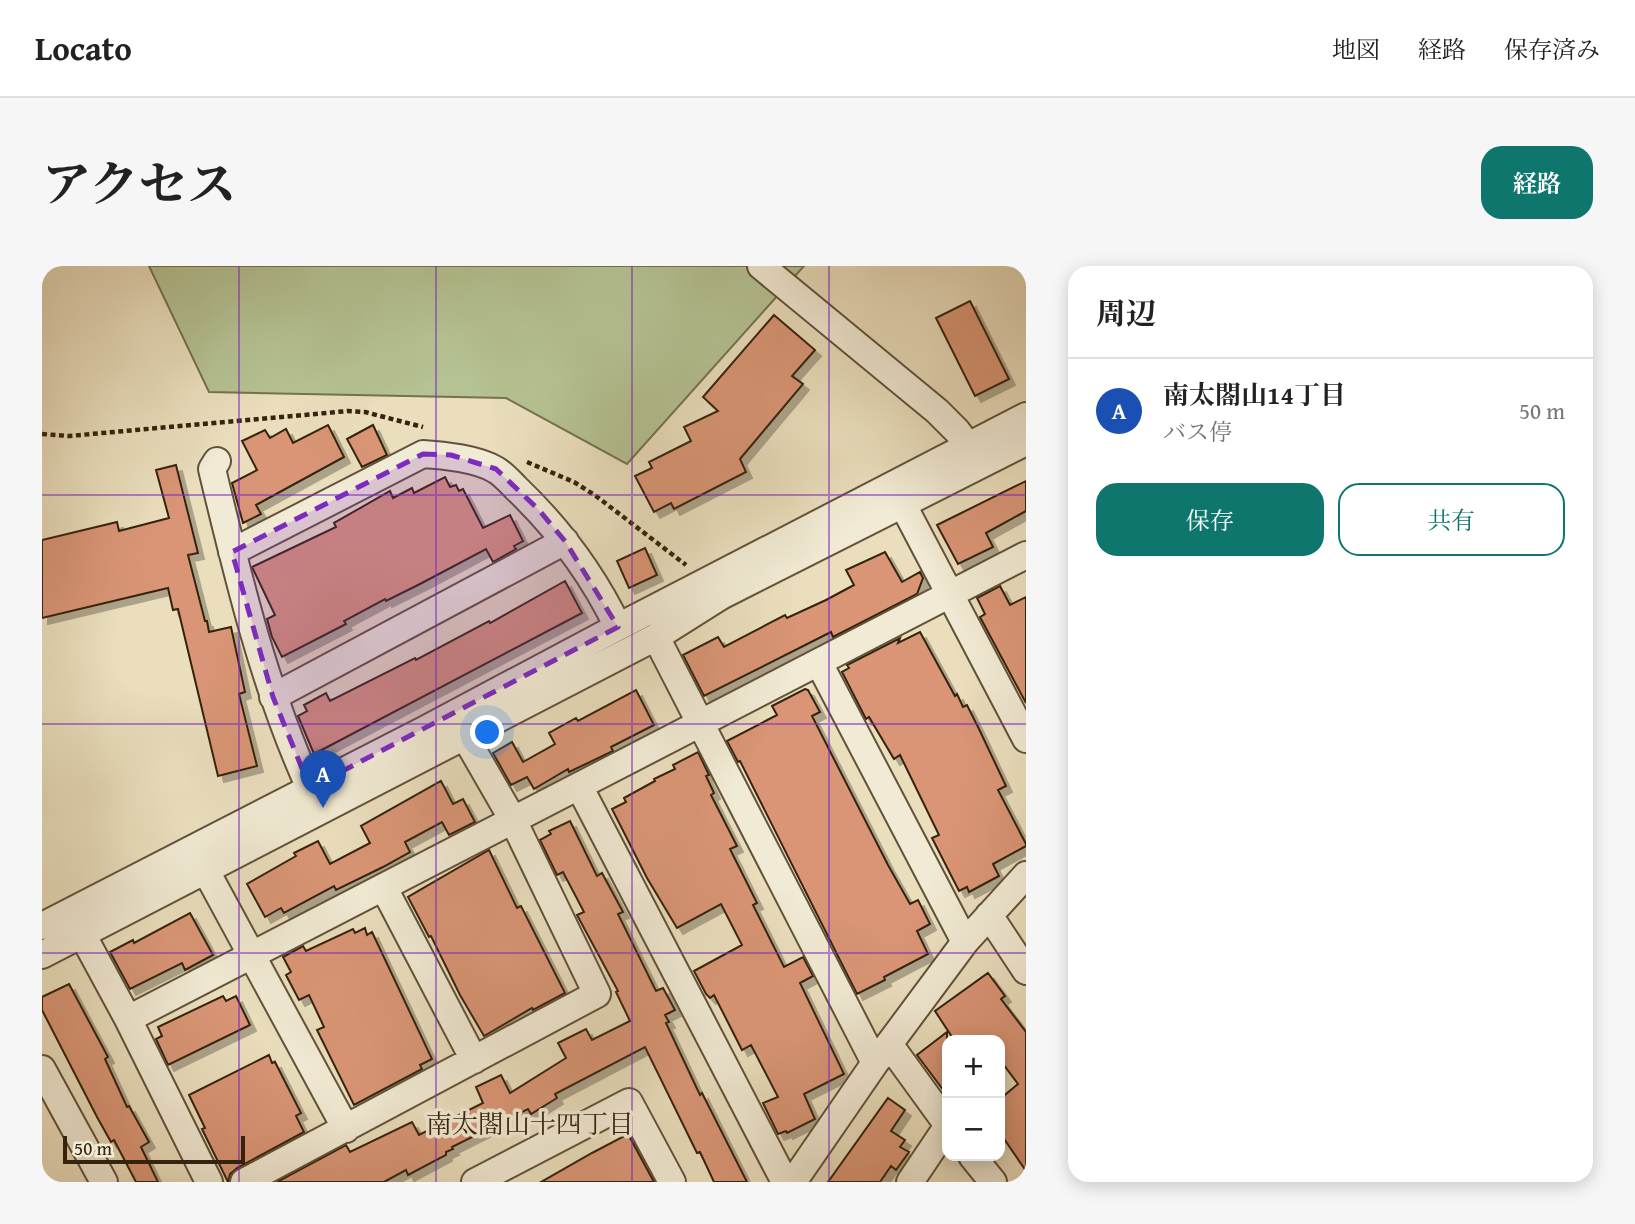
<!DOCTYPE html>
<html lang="ja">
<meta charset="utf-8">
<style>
body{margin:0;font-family:"Gentium Book Plus","Noto Serif JP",serif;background:#f6f6f6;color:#222}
.controls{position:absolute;right:21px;bottom:21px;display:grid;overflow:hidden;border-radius:14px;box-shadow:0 4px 18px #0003}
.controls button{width:63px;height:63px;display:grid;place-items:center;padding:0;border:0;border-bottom:2px solid #e0e0e0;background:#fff;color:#222;font:35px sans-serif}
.scale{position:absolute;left:21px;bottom:18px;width:182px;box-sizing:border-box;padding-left:7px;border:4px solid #35230d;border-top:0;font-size:19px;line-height:24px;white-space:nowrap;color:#35230d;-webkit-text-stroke:5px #f1ead4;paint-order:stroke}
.you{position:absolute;left:446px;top:467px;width:24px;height:24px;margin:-18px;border:5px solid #fff;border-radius:50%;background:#1a73e8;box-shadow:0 0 0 10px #1a73e833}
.badge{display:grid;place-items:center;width:46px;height:46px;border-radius:50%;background:#0f766e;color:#fff;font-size:23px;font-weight:700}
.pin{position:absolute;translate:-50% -58px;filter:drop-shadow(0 2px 4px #0008)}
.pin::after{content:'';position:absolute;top:37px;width:24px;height:21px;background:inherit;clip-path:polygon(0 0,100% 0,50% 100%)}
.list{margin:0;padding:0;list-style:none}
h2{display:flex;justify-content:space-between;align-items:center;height:91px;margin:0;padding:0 28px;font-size:30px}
h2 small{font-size:23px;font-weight:400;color:#767676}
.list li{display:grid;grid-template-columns:46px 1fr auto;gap:21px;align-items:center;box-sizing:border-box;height:105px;padding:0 28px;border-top:2px solid #e0e0e0}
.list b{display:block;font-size:26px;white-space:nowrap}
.list p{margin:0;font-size:23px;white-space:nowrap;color:#767676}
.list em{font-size:23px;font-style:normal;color:#767676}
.actions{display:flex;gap:14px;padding:21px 28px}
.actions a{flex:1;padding:16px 0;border:2px solid #0f766e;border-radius:21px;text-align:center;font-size:24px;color:#0f766e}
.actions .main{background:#0f766e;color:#fff}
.map{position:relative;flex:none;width:984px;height:916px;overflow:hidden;border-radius:21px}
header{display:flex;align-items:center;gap:42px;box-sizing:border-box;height:98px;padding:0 35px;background:#fff;border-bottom:2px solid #e0e0e0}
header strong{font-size:33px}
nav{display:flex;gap:38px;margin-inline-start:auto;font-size:24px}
.intro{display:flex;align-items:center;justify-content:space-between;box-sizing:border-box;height:168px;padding:0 42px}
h1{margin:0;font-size:49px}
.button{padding:18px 32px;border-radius:21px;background:#0f766e;color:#fff;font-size:24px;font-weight:700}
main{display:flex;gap:42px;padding:0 42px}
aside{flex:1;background:#fff;border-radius:21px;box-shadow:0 4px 18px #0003}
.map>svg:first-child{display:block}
.green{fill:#b5c293;stroke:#757250;stroke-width:2}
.building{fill:#d99575;stroke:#35230d;stroke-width:2;filter:url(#shadow)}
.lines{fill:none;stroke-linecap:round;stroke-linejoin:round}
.minor-casing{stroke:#625239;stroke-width:30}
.path{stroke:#35230d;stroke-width:4.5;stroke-dasharray:5 3.5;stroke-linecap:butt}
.minor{stroke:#f1ead4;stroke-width:26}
.marked{fill:#7b2cbf;fill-opacity:0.2;stroke:#7b2cbf;stroke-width:5;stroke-dasharray:14 9;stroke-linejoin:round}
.grid{fill:none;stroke:#7b2cbf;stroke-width:2;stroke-opacity:0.55}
.labels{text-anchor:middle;stroke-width:7;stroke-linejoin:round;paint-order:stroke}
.neighbourhood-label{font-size:26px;fill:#35230d;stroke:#f1ead4}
</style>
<header>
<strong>Locato</strong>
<nav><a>地図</a><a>経路</a><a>保存済み</a></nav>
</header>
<div class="intro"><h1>アクセス</h1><a class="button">経路</a></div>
<main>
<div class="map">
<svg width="984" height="916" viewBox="0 0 984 916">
<defs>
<filter id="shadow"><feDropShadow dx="6" dy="6" stdDeviation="0" flood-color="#0004"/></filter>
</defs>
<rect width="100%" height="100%" fill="#eadebd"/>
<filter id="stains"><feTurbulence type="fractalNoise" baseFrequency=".00286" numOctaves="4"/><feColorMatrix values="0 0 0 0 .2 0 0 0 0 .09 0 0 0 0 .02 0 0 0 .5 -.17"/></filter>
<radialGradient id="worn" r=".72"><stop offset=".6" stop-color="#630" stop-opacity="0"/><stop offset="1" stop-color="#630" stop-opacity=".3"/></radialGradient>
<!-- green -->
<path class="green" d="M107,0H762L585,198L464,132L167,126Z"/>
<!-- building -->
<path class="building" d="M928,35L967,113L933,130L894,52Z
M732,49L773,84L750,110L761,118L698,193L704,206L632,243L629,237L612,246L593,210L610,202L607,196L649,175L642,161L676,145L661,131Z
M286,159L302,191L214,239L219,248L201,257L190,217L215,204L200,175L223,164L228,172L244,163L251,177Z
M331,159L345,189L320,201L305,173Z
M134,199L156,287L146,289L163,355H165L167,366L189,361L203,426L197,428L215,500L176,510L136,343L131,344L126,322L0,352V274L75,256L77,265L127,252L114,204Z
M403,211L408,221L414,219L417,225L421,223L441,262L468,249L481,275L472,280L474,283L451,296L444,283L378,318L344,335L343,333L302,355L304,358L240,391L230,371L225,353L233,349L210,301L294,261L292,257L348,225L351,232L370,222L372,227Z
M984,215V245L944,267L951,281L916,298L895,259Z
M603,282L615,309L587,322L575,295Z
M843,286L860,316L878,306L881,312L875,328L791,371L789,366L662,430L641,389L676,371L682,381L743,349L745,352L784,334L812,319L804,304Z
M523,315L540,347L272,488L256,450L265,445L262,439L284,427L288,435L373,392L374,394L447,355L448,357Z
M958,320L968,339L984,331V437L938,351L943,348L935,332Z
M878,366L913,430L915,428L921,441L925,439L937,463L964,520L956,524L984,578V580L951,598L957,610L927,626L925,621L917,625L890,572L897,569L858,489L852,493L827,451L824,453L800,406L807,402L805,399L858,372L856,377Z
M763,423L766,424L778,446L770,450L846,599L868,638L876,634L888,658L875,665L886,688L842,711L843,714L815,728L698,495L696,496L685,475L735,449L730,440Z
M594,424L612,459L569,481L571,485L527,506L526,503L492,523L485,511L469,519L451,487L470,476L481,496L513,478L507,467L534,452L536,455Z
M656,486L667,509L664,510L672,527L669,529L695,580L688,583L715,637L711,639L742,701L761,691L771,710L758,717L802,808L762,828L773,853L745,867L744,865L736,868L721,837L736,831L709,779L700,784L672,729L668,732L664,728L652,705L700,679L679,638L635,662L605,612L570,543L584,536L582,532L613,515L612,513L633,503L631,499Z
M399,515L411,538L421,533L433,556L407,569L400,556L363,576L368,586L341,601L294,624L292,620L242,647L239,642L223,651L205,618L254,590L252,587L276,575L288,598L328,577L319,560Z
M528,555L555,610L560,607L581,646L576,648L614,725L621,722L633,744L623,749L627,756L624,757L658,829L660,827L705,916H672L658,886L655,887L603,781L513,828L515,832L489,848L486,843L410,881L411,883L404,886V889L366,909L364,904L342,916H235L304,879L308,886L370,856L377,869L441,837L434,821L459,809L468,827L524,792L516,777L544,763L550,774L588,755L574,726L576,725L535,649L542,646L521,606L515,609L498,574L509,568L507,565Z
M447,584L475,642L479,640L523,727L491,744L490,742L442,770L418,729L389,670L387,671L366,631Z
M148,647L171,689L143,704L140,697L88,723L68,686L91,674L92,677Z
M323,662L325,669L330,666L390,793L378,799L380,803L312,839L275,764L282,761L267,729L257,734L244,709L249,706L241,691L261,680L264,685L311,663L313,667Z
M946,707L963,730L959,733L984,766V905L958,867V833L976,818L958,794V774H912L893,745Z
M27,718L66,791L63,793L85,841L87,840L107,876L99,881L116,916H94L72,874L69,876L55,851L0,744V731Z
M181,730L184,735L194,730L208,759L126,799L114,773L120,770L116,761Z
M905,766V829L875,789Z
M227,789L230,797L233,796L259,847L254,850L262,866L195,902L188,908L186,916L160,863L163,862L147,829Z
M846,832L863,844L849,865L863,874L858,881L867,886L854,904L849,900L838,916H786Z
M586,868L612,916H499L550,887Z"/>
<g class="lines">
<defs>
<path id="minor" d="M719,0L895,145L915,165L937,194
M175,195L170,203C196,311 222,421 268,522
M861,239L984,473
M190,286L381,188C401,189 437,193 454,204C461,208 468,216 474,222C516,262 551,309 576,361
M614,371L833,797
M777,397L923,676
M231,431L523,275
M537,520L743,916
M164,605L304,863
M342,622L432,794
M947,649L984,705
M0,660L382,464L576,361L984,150
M40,668L86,753L984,289
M0,689L614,371L679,330L984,176
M86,753L167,916
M847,778L905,858
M0,803L62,916
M930,890L951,916
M202,916L555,728L471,554L422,469
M433,916L587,836L630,916
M751,916L833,797L923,676L984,609
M868,916L905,861"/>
</defs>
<!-- minor casing -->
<use href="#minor" class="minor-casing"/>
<!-- path -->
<path class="path" d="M0,168L27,170L306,145L323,146L381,161
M485,196L532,216L554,230L644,299"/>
<!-- minor -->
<use href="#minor" class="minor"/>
</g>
<!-- marked area -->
<path class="marked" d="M381,188L409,189L454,203L496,243L523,275L576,361L268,522L231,431L190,286Z"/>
<!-- grid -->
<path class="grid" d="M197,0V916M394,0V916M590,0V916M787,0V916M0,229H984M0,458H984M0,687H984"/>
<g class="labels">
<!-- neighbourhood labels -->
<g class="neighbourhood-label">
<text x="488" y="867">南太閤山十四丁目</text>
</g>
</g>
<rect width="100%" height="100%" filter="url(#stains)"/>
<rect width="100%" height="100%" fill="url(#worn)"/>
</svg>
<div class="controls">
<button>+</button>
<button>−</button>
</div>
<div class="scale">50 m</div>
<div class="you"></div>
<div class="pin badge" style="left:281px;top:542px;background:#1a4fb4">A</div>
</div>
<aside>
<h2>周辺<small></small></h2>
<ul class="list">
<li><span class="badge" style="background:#1a4fb4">A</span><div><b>南太閤山14丁目</b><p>バス停</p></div><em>50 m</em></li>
</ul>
<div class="actions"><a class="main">保存</a><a>共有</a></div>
</aside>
</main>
